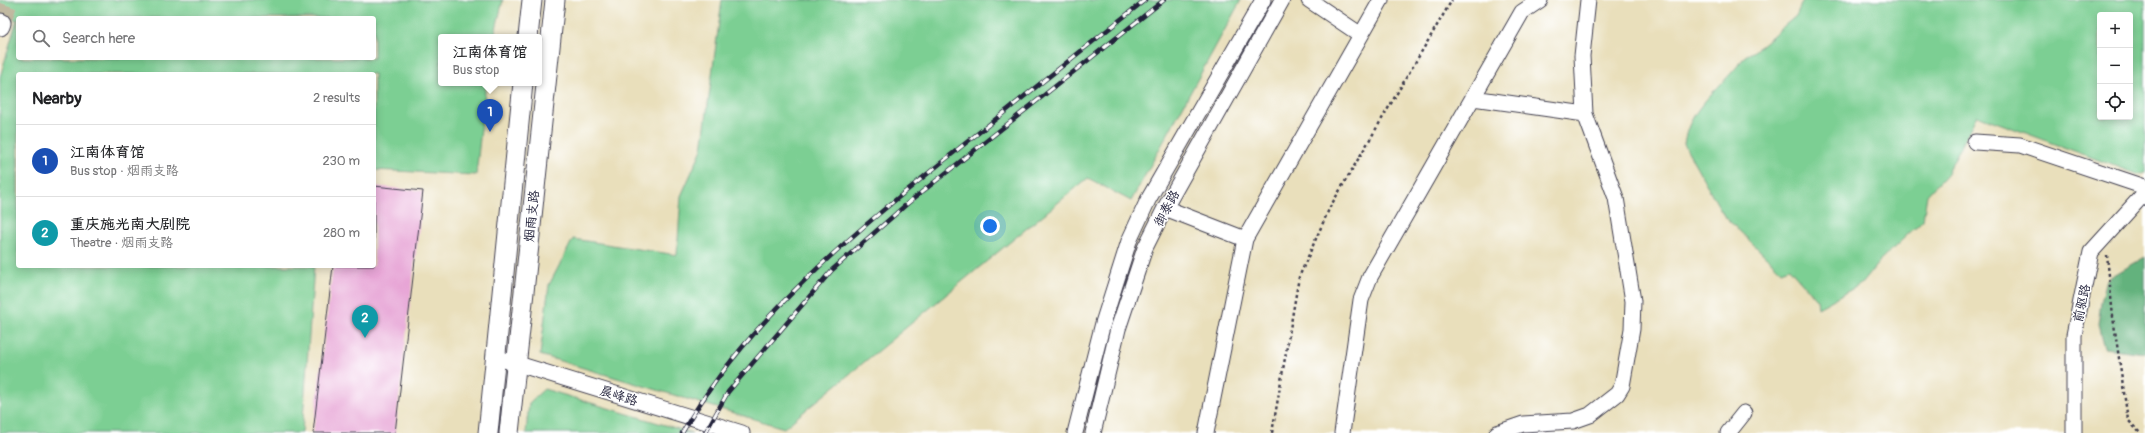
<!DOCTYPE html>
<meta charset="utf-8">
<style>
body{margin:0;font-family:Pangolin,"LXGW WenKai TC",sans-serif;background:#f2f2f2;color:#202124}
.controls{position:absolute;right:12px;top:12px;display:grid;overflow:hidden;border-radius:4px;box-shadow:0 2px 10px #0003}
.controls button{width:36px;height:36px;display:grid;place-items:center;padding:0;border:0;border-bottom:1px solid #e0e0e0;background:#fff;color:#202124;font:20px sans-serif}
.you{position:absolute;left:990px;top:226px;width:14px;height:14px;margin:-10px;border:3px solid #fff;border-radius:50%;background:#1a73e8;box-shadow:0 0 0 6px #1a73e833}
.badge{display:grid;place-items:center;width:26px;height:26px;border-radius:50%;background:#d1495b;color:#fff;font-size:13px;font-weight:700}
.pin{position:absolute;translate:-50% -33px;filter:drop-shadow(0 1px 2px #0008)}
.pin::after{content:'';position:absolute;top:21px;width:14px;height:12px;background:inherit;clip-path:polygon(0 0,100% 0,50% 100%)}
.popup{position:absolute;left:438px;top:34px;width:104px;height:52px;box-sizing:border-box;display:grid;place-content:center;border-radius:4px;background:#fff;filter:drop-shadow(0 1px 3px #0005);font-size:13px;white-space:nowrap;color:#757577}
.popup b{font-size:15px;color:#202124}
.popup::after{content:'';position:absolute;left:50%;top:100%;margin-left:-8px;border:8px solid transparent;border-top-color:#fff}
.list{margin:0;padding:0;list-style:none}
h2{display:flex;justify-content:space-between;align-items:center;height:52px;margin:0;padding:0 16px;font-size:17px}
h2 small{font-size:13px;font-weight:400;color:#757577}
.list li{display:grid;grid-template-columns:26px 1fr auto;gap:12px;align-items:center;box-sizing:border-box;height:72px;padding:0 16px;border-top:1px solid #e0e0e0}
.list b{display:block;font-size:15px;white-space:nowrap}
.list p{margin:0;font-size:13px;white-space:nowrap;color:#757577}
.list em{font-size:13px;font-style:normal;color:#757577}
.icon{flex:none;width:22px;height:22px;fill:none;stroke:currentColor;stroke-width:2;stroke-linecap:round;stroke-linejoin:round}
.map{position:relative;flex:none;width:2145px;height:433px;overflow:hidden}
.search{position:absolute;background:#fff;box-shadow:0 2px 10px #0003;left:16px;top:16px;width:360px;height:44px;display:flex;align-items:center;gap:10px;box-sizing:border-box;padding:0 14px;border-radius:4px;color:#757577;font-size:15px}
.panel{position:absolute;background:#fff;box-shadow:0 2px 10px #0003;left:16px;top:72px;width:360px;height:196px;border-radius:4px}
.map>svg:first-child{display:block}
.green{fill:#7bcf93;stroke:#4e7867;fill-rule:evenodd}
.forest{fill:#64b27d;stroke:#436a5c}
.building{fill:#e7a5d6}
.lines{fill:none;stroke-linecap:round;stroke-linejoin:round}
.major-tunnel{stroke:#c1b9a1;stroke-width:19;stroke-dasharray:19 10;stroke-linecap:butt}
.minor-casing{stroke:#403e4e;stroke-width:17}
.major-casing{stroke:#403e4e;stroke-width:21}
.path{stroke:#403e4e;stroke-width:2.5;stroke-dasharray:3 3;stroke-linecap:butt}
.minor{stroke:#fff;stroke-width:15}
.major{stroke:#fff;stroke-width:19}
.rail-casing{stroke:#22223b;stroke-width:4.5}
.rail{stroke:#fff;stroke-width:3;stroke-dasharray:9;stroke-linecap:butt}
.labels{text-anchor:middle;stroke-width:3;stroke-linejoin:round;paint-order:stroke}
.street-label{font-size:13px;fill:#22223b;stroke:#fff}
</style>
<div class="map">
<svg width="2145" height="433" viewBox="0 0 2145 433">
<rect width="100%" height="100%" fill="#fff"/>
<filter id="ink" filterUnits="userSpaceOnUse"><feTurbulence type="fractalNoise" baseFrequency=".025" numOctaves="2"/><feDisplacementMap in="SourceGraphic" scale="8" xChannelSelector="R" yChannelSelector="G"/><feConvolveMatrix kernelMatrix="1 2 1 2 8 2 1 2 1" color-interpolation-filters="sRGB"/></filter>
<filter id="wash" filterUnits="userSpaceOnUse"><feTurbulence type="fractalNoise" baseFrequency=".012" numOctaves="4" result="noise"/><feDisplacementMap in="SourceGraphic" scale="16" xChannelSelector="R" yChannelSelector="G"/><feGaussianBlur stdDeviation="0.9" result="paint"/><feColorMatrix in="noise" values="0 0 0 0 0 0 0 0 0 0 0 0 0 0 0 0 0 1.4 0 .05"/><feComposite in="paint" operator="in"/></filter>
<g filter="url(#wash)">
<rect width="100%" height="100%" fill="#e9dfbb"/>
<!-- green -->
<path class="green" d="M0,0H503L494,37H441V83H486L476,175L374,170V74H18V266H314L302,433H0V77L17,20L0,14ZM18,18H374V58H18Z
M722,0H1241L1131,201L1088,178L784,428L540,355L549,285L573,239L677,255L681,196L702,149Z
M1803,0H2145V173L2139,175L1977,115L1947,173L1927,195L1923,220L1878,263L1861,284L1818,308L1817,300L1789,268L1781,271L1724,216L1684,144C1689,105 1724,87 1745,56L1753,52L1796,16ZM2100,15H2130V117H2100Z
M544,389L692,433H526L529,403Z"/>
<!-- forest -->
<path class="forest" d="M2145,257V353L2104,348L2098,325L2101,302L2107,279Z"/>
<g id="blocks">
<!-- building -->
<path class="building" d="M374,186L423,191L395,433H313L333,266H374Z"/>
</g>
</g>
<g filter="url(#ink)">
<use href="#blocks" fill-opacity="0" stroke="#403e4e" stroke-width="1"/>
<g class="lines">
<!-- major-tunnel -->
<path class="major-tunnel" d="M1,23L9,0"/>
<defs>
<path id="minor" d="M1309,0L1361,35
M1473,98L1585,114
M1975,142L2020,145L2145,187
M1165,208L1245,239
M495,357L742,433
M1075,433L1103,323L1129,241L1148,200L1263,0
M1093,433L1118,329L1145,248L1165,208L1282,0
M1206,433L1245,239L1381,0
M1342,433L1361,300L1370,277L1522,12L1540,0
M1497,433L1523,424L1573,421L1590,415L1617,394L1622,386L1632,329L1633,301L1616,198L1585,114L1582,56L1588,0
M1728,433L1744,413
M2074,433V335L2091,252L2141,197L2145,195"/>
<path id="major" d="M0,26L1,23
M528,37L532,0
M488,433L523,83
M509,433L555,0"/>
</defs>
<!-- minor casing -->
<use href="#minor" class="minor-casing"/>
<!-- major casing -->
<use href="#major" class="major-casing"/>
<!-- path -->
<path class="path" d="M2107,255L2113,317L2128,420L2140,433
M1272,433L1299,277L1330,207L1452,0"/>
<!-- minor -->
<use href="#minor" class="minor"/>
<!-- major -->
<use href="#major" class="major"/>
<defs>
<path id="rail" d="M682,433C747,319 856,231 957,150C1020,100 1082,50 1145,0
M705,433L728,392L832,270L908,203L1164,0"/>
</defs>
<!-- rail casing -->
<use href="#rail" class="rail-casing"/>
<!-- rail -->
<use href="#rail" class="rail"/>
</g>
</g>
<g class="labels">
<!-- street labels -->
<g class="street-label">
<text transform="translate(1166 208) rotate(-62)" y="5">御泰路</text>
<text transform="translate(531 216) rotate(-84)" y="5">烟雨支路</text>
<text transform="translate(2081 303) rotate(-78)" y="5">前驱路</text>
<text transform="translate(619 395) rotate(17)" y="5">晨峰路</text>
</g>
</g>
</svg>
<div class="controls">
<button>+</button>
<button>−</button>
<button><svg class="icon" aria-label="locate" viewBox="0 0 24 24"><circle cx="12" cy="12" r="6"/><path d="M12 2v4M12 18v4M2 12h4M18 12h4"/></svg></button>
</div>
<div class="you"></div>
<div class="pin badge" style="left:490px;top:132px;background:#1a4fb4">1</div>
<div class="popup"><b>江南体育馆</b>Bus stop</div>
<div class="pin badge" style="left:365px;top:338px;background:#0f9aa8">2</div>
<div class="search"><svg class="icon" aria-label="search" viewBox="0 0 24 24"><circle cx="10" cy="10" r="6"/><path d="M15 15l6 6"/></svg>Search here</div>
<section class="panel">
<h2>Nearby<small>2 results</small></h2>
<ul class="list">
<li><span class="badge" style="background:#1a4fb4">1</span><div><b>江南体育馆</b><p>Bus stop · 烟雨支路</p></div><em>230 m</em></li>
<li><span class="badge" style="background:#0f9aa8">2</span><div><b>重庆施光南大剧院</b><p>Theatre · 烟雨支路</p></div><em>280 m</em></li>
</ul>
</section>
</div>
